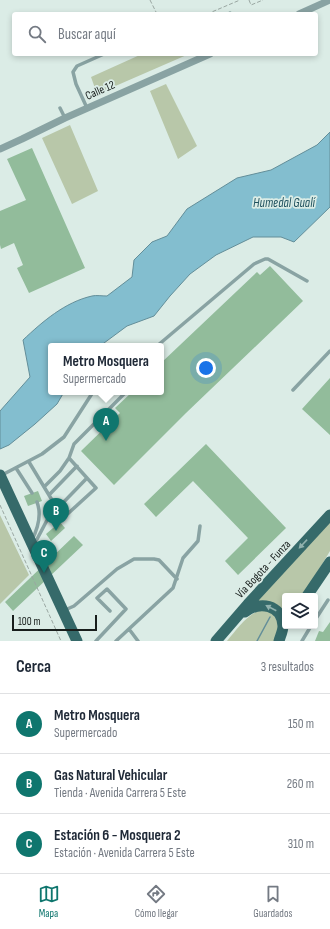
<!DOCTYPE html>
<html lang="es">
<meta charset="utf-8">
<style>
body{margin:0;font-family:"Sofia Sans Condensed",sans-serif;background:#f2f2f3;color:#1f2937}
.controls{position:absolute;right:12px;bottom:12px;display:grid;overflow:hidden;border-radius:4px;box-shadow:0 2px 6px #0003}
.controls button{width:36px;height:36px;display:grid;place-items:center;padding:0;border:0;border-bottom:1px solid #e0e1e3;background:#fff;color:#1f2937;font:20px sans-serif}
.scale{position:absolute;left:12px;bottom:10px;width:85px;box-sizing:border-box;padding-left:4px;border:2px solid #181e1c;border-top:0;font-size:11px;line-height:14px;white-space:nowrap;color:#181e1c;-webkit-text-stroke:3px #dbece6;paint-order:stroke}
.you{position:absolute;left:206px;top:368px;width:14px;height:14px;margin:-10px;border:3px solid #fff;border-radius:50%;background:#1a73e8;box-shadow:0 0 0 6px #1a73e833}
.badge{display:grid;place-items:center;width:26px;height:26px;border-radius:50%;background:#0f766e;color:#fff;font-size:13px;font-weight:700}
.pin{position:absolute;translate:-50% -33px;filter:drop-shadow(0 1px 2px #0008)}
.pin::after{content:'';position:absolute;top:21px;width:14px;height:12px;background:inherit;clip-path:polygon(0 0,100% 0,50% 100%)}
.popup{position:absolute;left:48px;top:343px;width:116px;height:52px;box-sizing:border-box;display:grid;place-content:center;border-radius:4px;background:#fff;filter:drop-shadow(0 1px 3px #0005);font-size:13px;white-space:nowrap;color:#747a83}
.popup b{font-size:15px;color:#1f2937}
.popup::after{content:'';position:absolute;left:50%;top:100%;margin-left:-8px;border:8px solid transparent;border-top-color:#fff}
.list{margin:0;padding:0;list-style:none}
h2{display:flex;justify-content:space-between;align-items:center;height:52px;margin:0;padding:0 16px;font-size:17px}
h2 small{font-size:13px;font-weight:400;color:#747a83}
.list li{display:grid;grid-template-columns:26px 1fr auto;gap:12px;align-items:center;box-sizing:border-box;height:60px;padding:0 16px;border-top:1px solid #e0e1e3}
.list b{display:block;font-size:15px;white-space:nowrap}
.list p{margin:0;font-size:13px;white-space:nowrap;color:#747a83}
.list em{font-size:13px;font-style:normal;color:#747a83}
.icon{flex:none;width:22px;height:22px;fill:none;stroke:currentColor;stroke-width:2;stroke-linecap:round;stroke-linejoin:round}
.map{position:relative;flex:none;width:330px;height:641px;overflow:hidden}
.search{position:absolute;background:#fff;box-shadow:0 2px 6px #0003;left:12px;right:12px;top:12px;height:44px;display:flex;align-items:center;gap:10px;box-sizing:border-box;padding:0 14px;border-radius:4px;color:#747a83;font-size:15px}
.sheet{height:232px;background:#fff}
nav{display:flex;justify-content:space-around;align-items:center;box-sizing:border-box;height:56px;border-top:1px solid #e0e1e3;background:#fff;font-size:11px;color:#747a83}
nav a{display:grid;justify-items:center;gap:2px}
nav .on{color:#0f766e}
.map>svg:first-child{display:block}
.green{fill:#b8c7a9}
.water{fill:#83becf;stroke:#638e99}
.lines{fill:none;stroke-linecap:round;stroke-linejoin:round}
.stream{stroke:#638e99;stroke-width:1.5}
.building{fill:#92bc9b}
.path{stroke:#9aa7a2;stroke-width:1;stroke-dasharray:4 2;stroke-linecap:butt}
.service{stroke:#89a3a3;stroke-width:3.5}
.minor{stroke:#89a3a3;stroke-width:7}
.primary{stroke:#366a6a;stroke-width:11}
.oneway{fill:#91b2ae}
.labels{text-anchor:middle;stroke-width:3.5;stroke-linejoin:round;paint-order:stroke}
.street-label{font-size:12px;fill:#181e1c;stroke:#dbece6}
.water-label{font-size:13px;font-style:italic;fill:#1e505d;stroke:#dbece6}
</style>
<div class="map">
<svg width="330" height="641" viewBox="0 0 330 641">
<rect width="100%" height="100%" fill="#dbece6"/>
<!-- green -->
<path class="green" d="M142,54H189L97,94L91,77Z
M166,84L197,146L178,159L150,91Z
M70,125L98,191L72,204L42,138Z
M0,515L29,575L0,604Z
M330,520V551L303,596H285V617C279,601 272,602 256,602Z
M266,609C281,619 279,626 275,641H227C237,629 250,610 266,609Z"/>
<!-- water -->
<path class="water" d="M330,132V207L294,242L281,237H253L216,255L190,274L170,296L154,316L127,326L100,346H51V392H64L57,404L35,424L9,445L0,449V411L30,377L23,340C42,322 65,302 92,296C96,295 102,296 107,296L132,277L134,260L152,242L167,236L187,209L237,178L271,170L317,145Z"/>
<g class="lines">
<!-- stream -->
<path class="stream" d="M257,641L270,617"/>
</g>
<!-- building -->
<path class="building" d="M32,148L85,268L29,293L17,268L23,265L14,243L1,249L0,245V211L26,200L7,159Z
M270,266L303,301L186,413L114,485L81,451L120,413L115,408L132,392H161V363L257,272L260,275Z
M330,378V435L302,409Z
M206,444L286,528L238,575L225,561L248,538L193,481L156,517L144,504Z
M38,491L42,501L28,506L24,496Z
M60,522L65,528L51,541L46,534Z
M74,536L83,545L13,611L5,602Z
M330,622V641H315L319,631L323,632Z"/>
<g class="lines">
<!-- path -->
<path class="path" d="M150,0L157,14
M249,0L251,5L263,0
M207,14L240,0
M0,505L61,641"/>
<!-- service -->
<path class="service" d="M230,13V14
M60,108L65,118
M87,108L76,84L73,72L77,66L104,54
M157,346L254,264L265,259H268L307,281
M293,390L330,351
M69,458L74,444L126,392
M29,462L55,505L35,543
M16,468L32,493
M2,475L42,454L64,437L93,392
M44,487L60,471L69,458L87,478L57,509
M49,495L77,466
M56,507L62,519L96,488L87,478
M32,540C38,528 42,515 37,502
M65,610L74,606L117,569L134,559H154L159,560L177,579
M315,620L328,600
M129,629L138,641
M96,641L126,609L107,589L97,598L110,611
M116,641L173,588L183,558L198,541L200,526
M302,641L311,626"/>
<!-- minor -->
<path class="minor" d="M299,14L330,0
M0,149L22,139L65,118L210,54"/>
<!-- primary -->
<path class="primary" d="M0,475L77,641
M307,596L330,562
M245,612C259,601 282,604 283,626C283,631 280,637 279,641
M216,641L248,604L330,515"/>
</g>
<!-- one-way arrows -->
<defs><path id="oneway-solid" d="M-6-.8H1V-3.2L6.5 0L1 3.2V.8H-6Z"/></defs>
<g class="oneway">
<use href="#oneway-solid" transform="translate(303 544) rotate(133)"/>
<use href="#oneway-solid" transform="translate(271 608) rotate(-153)"/>
</g>
<g class="labels">
<!-- street labels -->
<g class="street-label">
<text transform="translate(100 90) rotate(-24)" y="4">Calle 12</text>
<text transform="translate(263 569) rotate(-47)" y="4">Vía Bogota - Funza</text>
</g>
<!-- water labels -->
<g class="water-label">
<text x="284" y="207">Humedal Gualí</text>
</g>
</g>
</svg>
<div class="controls">
<button><svg class="icon" aria-label="layers" viewBox="0 0 24 24"><path d="M12 4l9 5-9 5-9-5zM3 14l9 5 9-5"/></svg></button>
</div>
<div class="scale">100 m</div>
<div class="you"></div>
<div class="pin badge" style="left:106px;top:441px">A</div>
<div class="popup"><b>Metro Mosquera</b>Supermercado</div>
<div class="pin badge" style="left:56px;top:531px">B</div>
<div class="pin badge" style="left:44px;top:573px">C</div>
<div class="search"><svg class="icon" aria-label="search" viewBox="0 0 24 24"><circle cx="10" cy="10" r="6"/><path d="M15 15l6 6"/></svg>Buscar aquí</div>
</div>
<section class="sheet">
<h2>Cerca<small>3 resultados</small></h2>
<ul class="list">
<li><span class="badge">A</span><div><b>Metro Mosquera</b><p>Supermercado</p></div><em>150 m</em></li>
<li><span class="badge">B</span><div><b>Gas Natural Vehicular</b><p>Tienda · Avenida Carrera 5 Este</p></div><em>260 m</em></li>
<li><span class="badge">C</span><div><b>Estación 6 - Mosquera 2</b><p>Estación · Avenida Carrera 5 Este</p></div><em>310 m</em></li>
</ul>
</section>
<nav>
<a class="on"><svg class="icon" aria-label="map" viewBox="0 0 24 24"><path d="M3 6l6-2 6 2 6-2v14l-6 2-6-2-6 2zM9 4v14M15 6v14"/></svg>Mapa</a>
<a><svg class="icon" aria-label="directions" viewBox="0 0 24 24"><path d="M12 3l9 9-9 9-9-9zM9 14v-3h6M13 9l2 2-2 2"/></svg>Cómo llegar</a>
<a><svg class="icon" aria-label="saved" viewBox="0 0 24 24"><path d="M7 4h10v16l-5-4-5 4z"/></svg>Guardados</a>
</nav>
